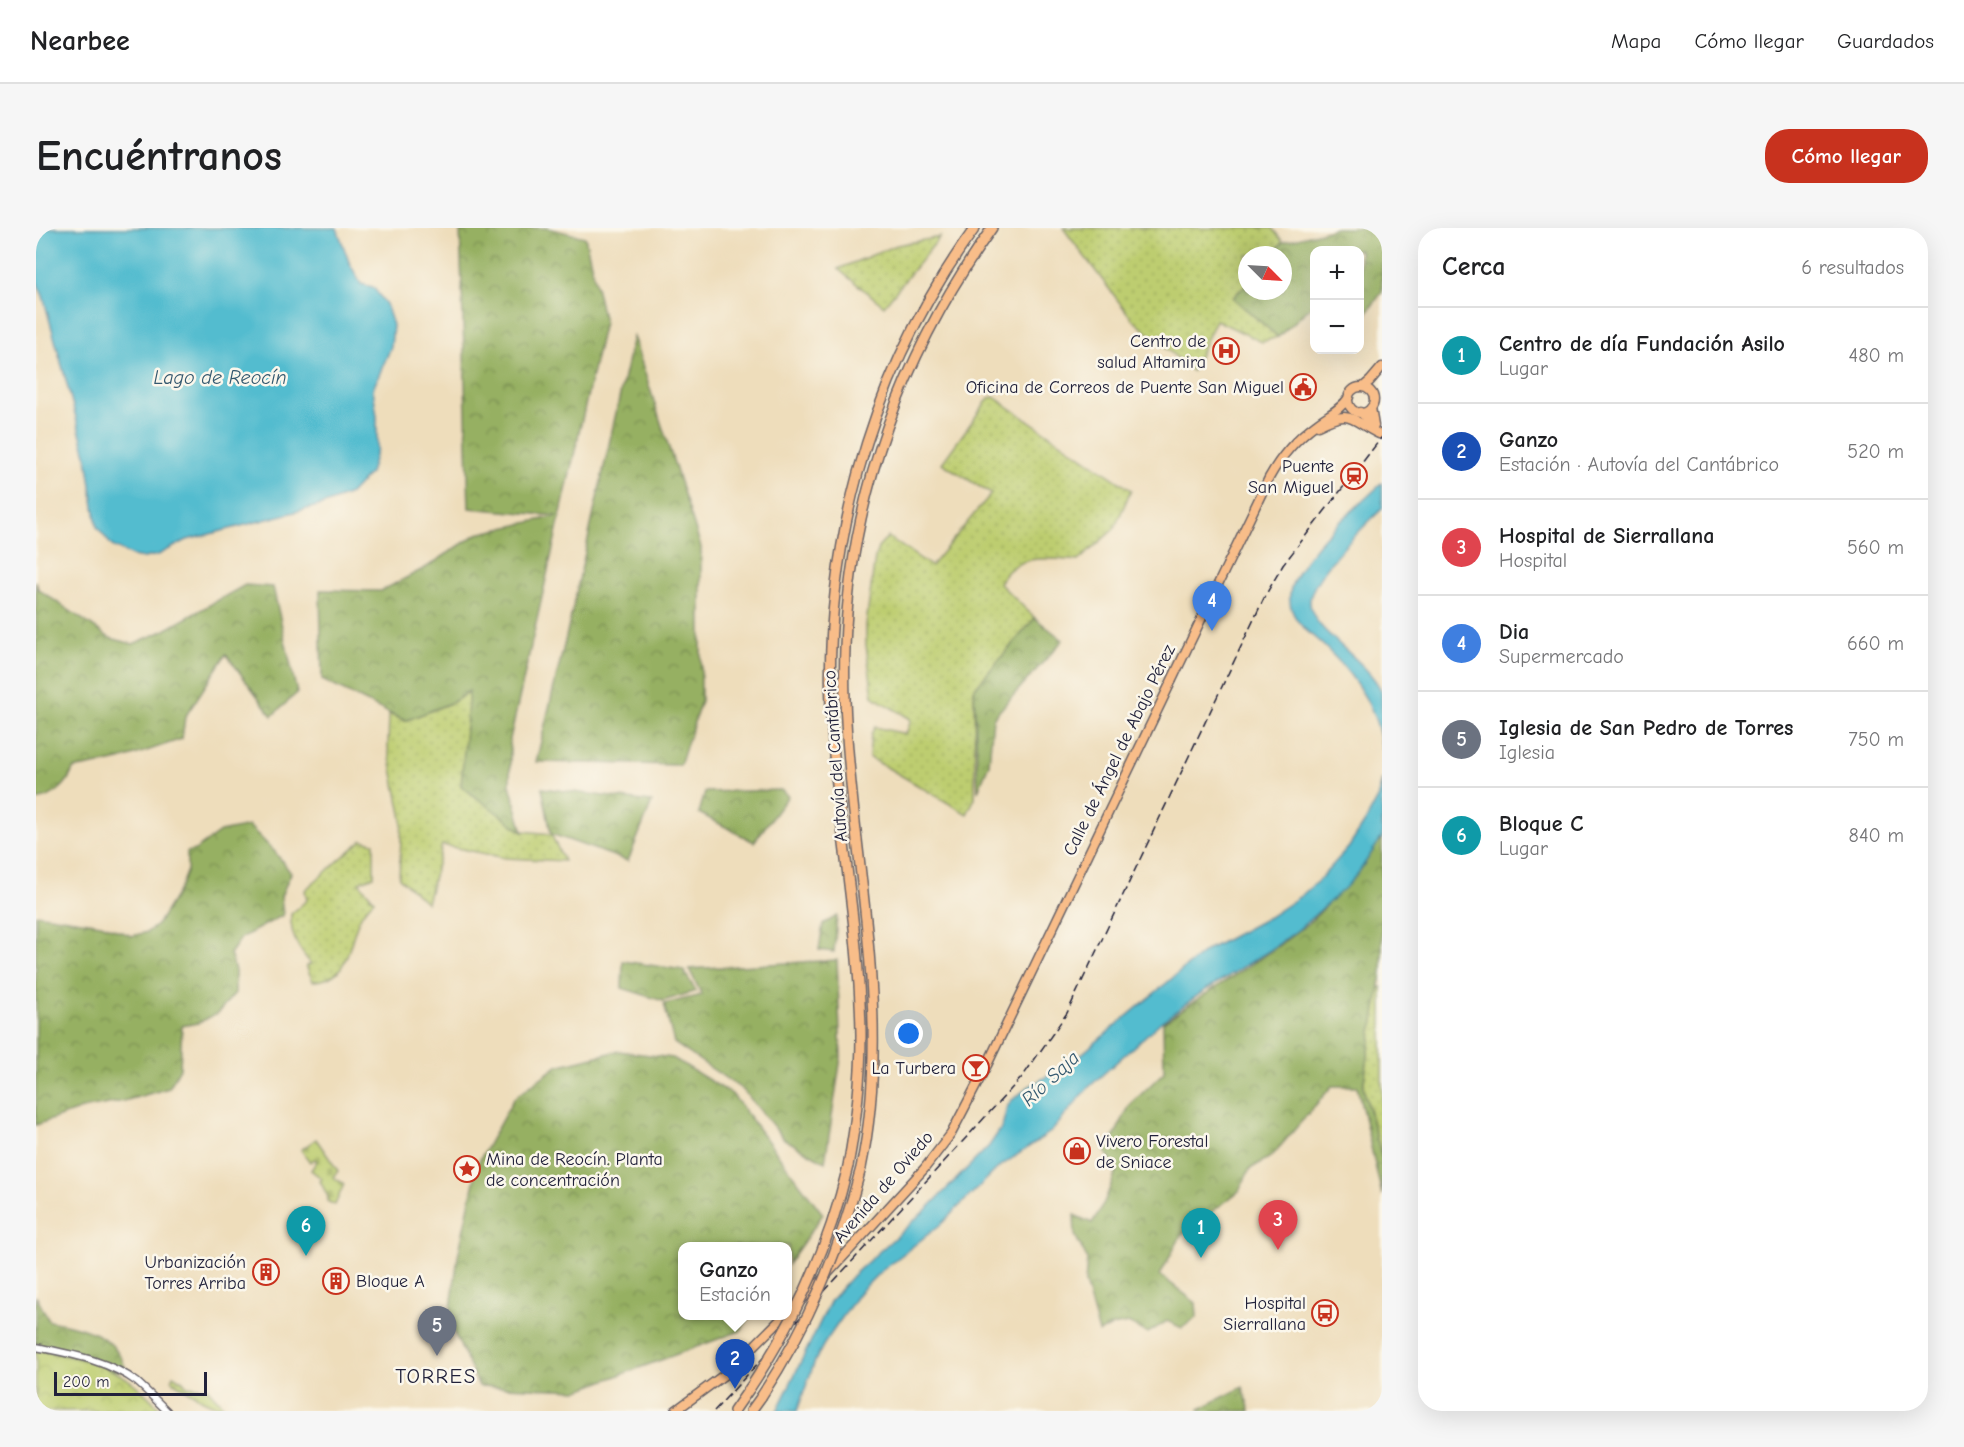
<!DOCTYPE html>
<html lang="es">
<meta charset="utf-8">
<style>
body{margin:0;font-family:"Comic Neue",sans-serif;background:#f6f6f6;color:#202124}
.controls{position:absolute;right:18px;top:18px;display:grid;overflow:hidden;border-radius:12px;box-shadow:0 6px 24px #0002}
.controls button{width:54px;height:54px;display:grid;place-items:center;padding:0;border:0;border-bottom:2px solid #e0e0e0;background:#fff;color:#202124;font:30px sans-serif}
.compass{position:absolute;left:1202px;top:18px;width:54px;height:54px;border-radius:50%;background:#fff;box-shadow:0 6px 24px #0002;rotate:114deg}
.scale{position:absolute;left:18px;bottom:15px;width:153px;box-sizing:border-box;padding-left:6px;border:3px solid #22223b;border-top:0;font-size:16px;line-height:21px;white-space:nowrap;color:#22223b;-webkit-text-stroke:4px #fbf7ec;paint-order:stroke}
.you{position:absolute;left:873px;top:806px;width:21px;height:21px;margin:-15px;border:4px solid #fff;border-radius:50%;background:#1a73e8;box-shadow:0 0 0 9px #1a73e833}
.badge{display:grid;place-items:center;width:39px;height:39px;border-radius:50%;background:#c8321e;color:#fff;font-size:20px;font-weight:700}
.pin{position:absolute;translate:-50% -50px;filter:drop-shadow(0 2px 3px #0008)}
.pin::after{content:'';position:absolute;top:32px;width:21px;height:18px;background:inherit;clip-path:polygon(0 0,100% 0,50% 100%)}
.popup{position:absolute;left:642px;top:1014px;width:114px;height:78px;box-sizing:border-box;display:grid;place-content:center;border-radius:12px;background:#fff;filter:drop-shadow(0 2px 4px #0005);font-size:20px;white-space:nowrap;color:#757577}
.popup b{font-size:22px;color:#202124}
.popup::after{content:'';position:absolute;left:50%;top:100%;margin-left:-12px;border:12px solid transparent;border-top-color:#fff}
.list{margin:0;padding:0;list-style:none}
h2{display:flex;justify-content:space-between;align-items:center;height:78px;margin:0;padding:0 24px;font-size:26px}
h2 small{font-size:20px;font-weight:400;color:#757577}
.list li{display:grid;grid-template-columns:39px 1fr auto;gap:18px;align-items:center;box-sizing:border-box;height:96px;padding:0 24px;border-top:2px solid #e0e0e0}
.list b{display:block;font-size:22px;white-space:nowrap}
.list p{margin:0;font-size:20px;white-space:nowrap;color:#757577}
.list em{font-size:20px;font-style:normal;color:#757577}
.map{position:relative;flex:none;width:1346px;height:1183px;overflow:hidden;border-radius:24px}
header{display:flex;align-items:center;gap:36px;box-sizing:border-box;height:84px;padding:0 30px;background:#fff;border-bottom:2px solid #e0e0e0}
header strong{font-size:28px}
nav{display:flex;gap:33px;margin-inline-start:auto;font-size:21px}
.intro{display:flex;align-items:center;justify-content:space-between;box-sizing:border-box;height:144px;padding:0 36px}
h1{margin:0;font-size:42px}
.button{padding:15px 27px;border-radius:24px;background:#c8321e;color:#fff;font-size:21px;font-weight:700}
main{display:flex;gap:36px;padding:0 36px}
aside{flex:1;background:#fff;border-radius:24px;box-shadow:0 6px 24px #0002}
.map>svg:first-child{display:block}
.grass{fill:url(#grass-dots);stroke:#707856;stroke-width:1.5}
.forest{fill:url(#forest-crowns);stroke:#5c694e;stroke-width:1.5}
.cemetery{fill:url(#cemetery-stones);stroke:#707856;stroke-width:1.5}
.park{fill:url(#park-crowns);stroke:#707856;stroke-width:1.5}
.water{fill:#53bccf;stroke:#3a6f85;stroke-width:1.5}
.lines{fill:none;stroke-linecap:round;stroke-linejoin:round}
.tertiary-casing{stroke:#696368;stroke-width:9}
.primary-casing{stroke:#696368;stroke-width:11}
.trunk-casing{stroke:#696368;stroke-width:11}
.motorway-casing{stroke:#696368;stroke-width:12}
.tertiary{stroke:#fff;stroke-width:6}
.primary{stroke:#f8bd89;stroke-width:8}
.trunk{stroke:#f8bd89;stroke-width:8}
.motorway{stroke:#f8bd89;stroke-width:9}
.rail{stroke:#22223b;stroke-width:1.5;stroke-dasharray:9 4.5;stroke-linecap:butt}
.motorway-bridge-casing{stroke:#696368;stroke-width:12;stroke-linecap:butt}
.motorway-bridge{stroke:#f8bd89;stroke-width:9}
.labels{text-anchor:middle;stroke-width:5;stroke-linejoin:round;paint-order:stroke}
.poi-label{font-size:18px;fill:#22223b;stroke:#fbf7ec;text-anchor:end}
.street-label{font-size:18px;fill:#22223b;stroke:#fbf7ec}
.water-label{font-size:20px;font-style:italic;fill:#33586f;stroke:#fbf7ec}
.quarter-label{font-size:21px;letter-spacing:1.5px;fill:#22223b;stroke:#fbf7ec}
</style>
<header>
<strong>Nearbee</strong>
<nav><a>Mapa</a><a>Cómo llegar</a><a>Guardados</a></nav>
</header>
<div class="intro"><h1>Encuéntranos</h1><a class="button">Cómo llegar</a></div>
<main>
<div class="map">
<svg width="1346" height="1183" viewBox="0 0 1346 1183">
<defs>
<pattern id="grass-dots" width="8" height="8" patternUnits="userSpaceOnUse" patternTransform="scale(1.5)"><rect width="8" height="8" fill="#bdcd70"/><path d="M2 2h.1M6 6h.1" fill="none" stroke="#a2b062" stroke-width="1.8" stroke-linecap="round"/></pattern>
<pattern id="forest-crowns" width="20" height="18" patternUnits="userSpaceOnUse" patternTransform="scale(1.5)"><rect width="20" height="18" fill="#96b062"/><path d="M2 6a3 3 0 1 1 6 0M12 15a3 3 0 1 1 6 0" fill="none" stroke="#7a8f52"/></pattern>
<pattern id="cemetery-stones" width="16" height="16" patternUnits="userSpaceOnUse" patternTransform="scale(1.5)"><rect width="16" height="16" fill="#bdcd70"/><path d="M2 7V4a2 2 0 0 1 4 0v3zM10 15v-3a2 2 0 0 1 4 0v3z" fill="#a2b062"/></pattern>
<pattern id="park-crowns" width="20" height="18" patternUnits="userSpaceOnUse" patternTransform="scale(1.5)"><rect width="20" height="18" fill="#bdcd70"/><path d="M2 6a3 3 0 1 1 6 0M12 15a3 3 0 1 1 6 0" fill="none" stroke="#a2b062"/></pattern>
</defs>
<rect width="100%" height="100%" fill="#fbf7ec"/>
<filter id="ink" filterUnits="userSpaceOnUse"><feTurbulence type="fractalNoise" baseFrequency=".0167" numOctaves="2"/><feDisplacementMap in="SourceGraphic" scale="12" xChannelSelector="R" yChannelSelector="G"/><feConvolveMatrix kernelMatrix="1 2 1 2 8 2 1 2 1" color-interpolation-filters="sRGB"/></filter>
<filter id="wash" filterUnits="userSpaceOnUse"><feTurbulence type="fractalNoise" baseFrequency=".008" numOctaves="4" result="noise"/><feDisplacementMap in="SourceGraphic" scale="24" xChannelSelector="R" yChannelSelector="G"/><feGaussianBlur stdDeviation="1.35" result="paint"/><feColorMatrix in="noise" values="0 0 0 0 0 0 0 0 0 0 0 0 0 0 0 0 0 1.4 0 .05"/><feComposite in="paint" operator="in"/></filter>
<g filter="url(#wash)">
<rect width="100%" height="100%" fill="#edb"/>
<!-- grass -->
<path class="grass" d="M1027,0H1236L1247,14L1235,27H1211V55L1197,70L1242,109L1226,114L1180,92L1156,143L1096,91Z
M904,9L848,78L802,41L861,17Z
M958,169L1095,262L1078,301L1042,333C1013,330 980,324 963,355L999,390L938,461L939,570L931,586L833,529L835,506L839,499L870,506L875,492C863,482 849,478 837,468L830,417V397L839,329L842,320L852,309L895,338L955,266L906,235L953,170Z
M434,463L487,603L515,606L528,633L469,630L406,617L391,675L363,650L366,591L352,520L353,486L369,493L417,474Z
M326,612L338,615V648L323,654L338,672C333,677 327,683 324,690C311,716 315,752 277,753L270,738L275,736C261,719 254,707 255,686L271,672L269,662Z
M1346,759V930L1327,859L1343,760Z"/>
<!-- forest -->
<path class="forest" d="M424,0H511L549,9L568,94L474,511V557L487,604L425,558L433,463L417,474L369,493L286,452L284,362L345,363L391,339L441,306L521,288L433,280Z
M1300,0H1336L1346,7V64L1330,86L1324,84V22H1278V76L1242,109L1197,70L1211,55V63H1247V27H1235L1247,14Z
M597,108L665,319V473L644,537L500,534L535,388Z
M0,353L2,361L74,410L97,416L129,402L209,357L237,359L261,465L236,488L190,426L149,489L146,511L84,532L37,541C32,557 17,570 0,572Z
M999,390L1027,412L957,490L953,536L942,563L938,461Z
M506,560L616,574L592,633L515,606Z
M745,562L752,568L718,614L663,585L669,564Z
M213,598L239,624L255,645L245,668L247,687L205,710L194,726L199,743V765L182,785L162,795L146,798L144,840L133,860L88,873L46,881L0,897V686L65,696L96,708L111,704L121,697L144,660L151,642V624L159,622L184,604Z
M1346,608V745L1327,859L1346,930V967L1321,858H1296L1236,928L1214,941L1203,963L1145,1008L1124,1047L1160,1075L1161,1089L1146,1100L1131,1093L1112,1105L1092,1095L1076,1098L1063,1105L1049,1055L1051,1031L1039,1007L1038,987L1056,995L1067,977L1081,942L1070,924L1094,877L1128,844L1127,794L1234,724L1273,695L1285,683Z
M801,688L798,724L783,722L787,696Z
M801,732L805,829L789,934L748,911L707,862L638,815L628,776L666,767L653,741Z
M587,733L647,742L660,763L627,773L586,760Z
M582,823L637,830L696,866L787,986L752,1036V1018H646V1088H715L704,1103L543,1162L443,1158L413,1094L422,1028L442,935L478,870L521,838Z
M0,1068L13,1093C45,1099 83,1106 90,1144L0,1125Z
M1207,1159L1214,1183H1164L1163,1181Z"/>
<!-- cemetery -->
<path class="cemetery" d="M280,911L302,943L297,949L308,956L299,977L291,973L292,969L284,953L286,951L275,942L281,933L278,931L274,934L265,922Z"/>
<!-- park -->
<path class="park" d="M0,1122C31,1128 66,1133 93,1152C105,1160 116,1173 127,1183H0Z
M137,1147L147,1153L151,1158L171,1160L192,1183L167,1172L135,1152Z"/>
<!-- water -->
<path class="water" d="M0,0H301L313,34L325,56L337,59L350,76L357,97L355,119L337,161L341,188V221L334,245L314,266L286,277L151,312L122,327L108,330L96,328L76,318L61,299L51,230L7,68L0,52Z
M1346,255V281C1328,298 1274,350 1274,374C1274,389 1288,402 1298,411C1313,426 1335,442 1345,462C1346,470 1346,509 1346,521C1342,480 1318,447 1289,419C1278,408 1263,399 1257,385C1251,372 1254,358 1261,346C1281,310 1317,283 1346,255Z
M1346,551V609L1323,644L1309,660L1262,702L1233,723L1168,763L1126,793L1054,858L1016,903L962,940L905,996L843,1045L823,1065L788,1116L779,1133L761,1183H741L795,1072L817,1047L893,979L953,918L966,899L971,879L975,873L992,859L1036,834L1169,723L1233,689L1266,667L1283,652L1313,619L1329,594L1342,570Z"/>
</g>
<g filter="url(#ink)">
<g class="lines">
<defs>
<path id="tertiary" d="M0,1119C34,1126 72,1132 101,1154C111,1163 121,1173 131,1183"/>
<path id="primary" d="M1335,180L1338,198
M1324,184L1338,198
M1282,198C1316,180 1314,192 1343,206"/>
<path id="trunk" d="M1327,159L1334,153L1346,139
M1312 172a13 13 0 1 1 26 0a13 13 0 1 1-26 0Z
M752,1085L784,1054L888,941L915,906L951,837L1233,250C1245,228 1261,210 1280,196C1291,187 1305,182 1313,169
M639,1183L692,1144L748,1088"/>
<path id="motorway" d="M812,938C820,895 825,852 825,807C824,711 805,612 797,516C782,334 831,148 939,0
M825,940C850,821 831,704 818,585C812,529 807,474 809,419C814,267 868,123 956,0
M698,1183L714,1160
M715,1183L725,1169"/>
</defs>
<!-- tertiary casing -->
<use href="#tertiary" class="tertiary-casing"/>
<!-- primary casing -->
<use href="#primary" class="primary-casing"/>
<!-- trunk casing -->
<use href="#trunk" class="trunk-casing"/>
<!-- motorway casing -->
<use href="#motorway" class="motorway-casing"/>
<!-- tertiary -->
<use href="#tertiary" class="tertiary"/>
<!-- primary -->
<use href="#primary" class="primary"/>
<!-- trunk -->
<use href="#trunk" class="trunk"/>
<!-- motorway -->
<use href="#motorway" class="motorway"/>
<!-- rail -->
<path class="rail" d="M678,1183L987,848L1031,785L1229,368L1247,337L1346,209"/>
<defs>
<path id="motorway-bridge" d="M714,1160C760,1091 793,1019 812,938
M725,1169C773,1096 803,1024 825,940"/>
</defs>
<!-- motorway-bridge casing -->
<use href="#motorway-bridge" class="motorway-bridge-casing"/>
<!-- motorway-bridge -->
<use href="#motorway-bridge" class="motorway-bridge"/>
</g>
</g>
<!-- icons -->
<defs>
<symbol id="hospital-ring" viewBox="-11 -11 22 22"><circle r="9.5" fill="#fbf7ec" stroke="#c8321e" stroke-width="1.5"/><path d="M-5-5h3v3.5h4V-5h3V5h-3V1.5h-4V5h-3Z" fill="#c8321e"/></symbol>
<symbol id="civic-ring" viewBox="-11 -11 22 22"><circle r="9.5" fill="#fbf7ec" stroke="#c8321e" stroke-width="1.5"/><path d="M-.6-6.5H3V-4.5H.6V-3L4-1V1h2V6H-6V1h2V-1L-.6-3ZM-1.2 2.5V6h2.4V2.5Z" fill="#c8321e"/></symbol>
<symbol id="station-ring" viewBox="-11 -11 22 22"><circle r="9.5" fill="#fbf7ec" stroke="#c8321e" stroke-width="1.5"/><path d="M-3-6H3Q5-6 5-4V2Q5 4 3 4L4.5 6H3L1.5 4h-3L-3 6H-4.5L-3 4Q-5 4-5 2V-4Q-5-6-3-6ZM-3.5-4v3h7v-3ZM-3.5 1v1.5H-2V1ZM2 1v1.5H3.5V1Z" fill="#c8321e"/></symbol>
<symbol id="bar-ring" viewBox="-11 -11 22 22"><circle r="9.5" fill="#fbf7ec" stroke="#c8321e" stroke-width="1.5"/><path d="M-6-5H6L.8 .8V4.5H3.5V6h-7V4.5H-.8V.8Z" fill="#c8321e"/></symbol>
<symbol id="shop-ring" viewBox="-11 -11 22 22"><circle r="9.5" fill="#fbf7ec" stroke="#c8321e" stroke-width="1.5"/><path d="M-5-2.5h2.3a2.7 3.5 0 0 1 5.4 0H5L5.5 6h-11ZM-1.5-2.5h3a1.5 2.3 0 0 0-3 0Z" fill="#c8321e"/></symbol>
<symbol id="sight-ring" viewBox="-11 -11 22 22"><circle r="9.5" fill="#fbf7ec" stroke="#c8321e" stroke-width="1.5"/><path d="M0-6L1.8-2.2L6-1.7L2.9 1.2L3.7 5.4L0 3.3L-3.7 5.4L-2.9 1.2L-6-1.7L-1.8-2.2Z" fill="#c8321e"/></symbol>
<symbol id="building-ring" viewBox="-11 -11 22 22"><circle r="9.5" fill="#fbf7ec" stroke="#c8321e" stroke-width="1.5"/><path d="M-4-6H4V6H1V3H-1V6H-4ZM-2.5-4.3h1.7v1.8h-1.7ZM.8-4.3h1.7v1.8H.8ZM-2.5-1h1.7V.8h-1.7ZM.8-1h1.7V.8H.8Z" fill="#c8321e"/></symbol>
<symbol id="bus-ring" viewBox="-11 -11 22 22"><circle r="9.5" fill="#fbf7ec" stroke="#c8321e" stroke-width="1.5"/><path d="M-5-6H5V4H4V6H2V4H-2V6H-4V4H-5ZM-3.5-4V0h7V-4ZM-3.5 1.2v1.5H-2V1.2ZM2 1.2v1.5H3.5V1.2Z" fill="#c8321e"/></symbol>
</defs>
<g fill-rule="evenodd">
<use href="#hospital-ring" x="1175" y="108" width="30" height="30"/>
<use href="#civic-ring" x="1252" y="144" width="30" height="30"/>
<use href="#station-ring" x="1303" y="233" width="30" height="30"/>
<use href="#bar-ring" x="925" y="825" width="30" height="30"/>
<use href="#shop-ring" x="1026" y="908" width="30" height="30"/>
<use href="#sight-ring" x="416" y="926" width="30" height="30"/>
<use href="#building-ring" x="215" y="1029" width="30" height="30"/>
<use href="#building-ring" x="285" y="1038" width="30" height="30"/>
<use href="#bus-ring" x="1274" y="1070" width="30" height="30"/>
</g>
<g class="labels">
<!-- poi labels -->
<g class="poi-label">
<text x="1170" y="119">Centro de<tspan x="1170" dy="21">salud Altamira</tspan></text>
<text x="1248" y="165">Oficina de Correos de Puente San Miguel</text>
<text x="1298" y="244">Puente<tspan x="1298" dy="21">San Miguel</tspan></text>
<text x="920" y="846">La Turbera</text>
<text x="1060" y="919" text-anchor="start">Vivero Forestal<tspan x="1060" dy="21">de Sniace</tspan></text>
<text x="450" y="937" text-anchor="start">Mina de Reocín. Planta<tspan x="450" dy="21">de concentración</tspan></text>
<text x="210" y="1040">Urbanización<tspan x="210" dy="21">Torres Arriba</tspan></text>
<text x="320" y="1059" text-anchor="start">Bloque A</text>
<text x="1270" y="1081">Hospital<tspan x="1270" dy="21">Sierrallana</tspan></text>
</g>
<!-- street labels -->
<g class="street-label">
<text transform="translate(1083 522) rotate(-64)" y="6">Calle de Ángel de Abajo Pérez</text>
<text transform="translate(799 528) rotate(-94)" y="6">Autovía del Cantábrico</text>
<text transform="translate(847 959) rotate(-49)" y="6">Avenida de Oviedo</text>
</g>
<!-- water labels -->
<g class="water-label">
<text x="184" y="156">Lago de Reocín</text>
<text transform="translate(1014 850) rotate(-43)" y="7">Río Saja</text>
</g>
<!-- quarter labels -->
<g class="quarter-label">
<text x="400" y="1155">TORRES</text>
</g>
</g>
</svg>
<div class="controls">
<button>+</button>
<button>−</button>
</div>
<svg class="compass" viewBox="-18 -18 36 36"><path d="M0-13l5 13h-10z" fill="#e53935"/><path d="M0 13l5-13h-10z" fill="#757577"/></svg>
<div class="scale">200 m</div>
<div class="you"></div>
<div class="pin badge" style="left:1165px;top:1030px;background:#0f9aa8">1</div>
<div class="pin badge" style="left:699px;top:1161px;background:#1a4fb4">2</div>
<div class="popup"><b>Ganzo</b>Estación</div>
<div class="pin badge" style="left:1242px;top:1022px;background:#e0444e">3</div>
<div class="pin badge" style="left:1176px;top:403px;background:#3f7fe0">4</div>
<div class="pin badge" style="left:401px;top:1128px;background:#6b7280">5</div>
<div class="pin badge" style="left:270px;top:1028px;background:#0f9aa8">6</div>
</div>
<aside>
<h2>Cerca<small>6 resultados</small></h2>
<ul class="list">
<li><span class="badge" style="background:#0f9aa8">1</span><div><b>Centro de día Fundación Asilo</b><p>Lugar</p></div><em>480 m</em></li>
<li><span class="badge" style="background:#1a4fb4">2</span><div><b>Ganzo</b><p>Estación · Autovía del Cantábrico</p></div><em>520 m</em></li>
<li><span class="badge" style="background:#e0444e">3</span><div><b>Hospital de Sierrallana</b><p>Hospital</p></div><em>560 m</em></li>
<li><span class="badge" style="background:#3f7fe0">4</span><div><b>Dia</b><p>Supermercado</p></div><em>660 m</em></li>
<li><span class="badge" style="background:#6b7280">5</span><div><b>Iglesia de San Pedro de Torres</b><p>Iglesia</p></div><em>750 m</em></li>
<li><span class="badge" style="background:#0f9aa8">6</span><div><b>Bloque C</b><p>Lugar</p></div><em>840 m</em></li>
</ul>
</aside>
</main>
